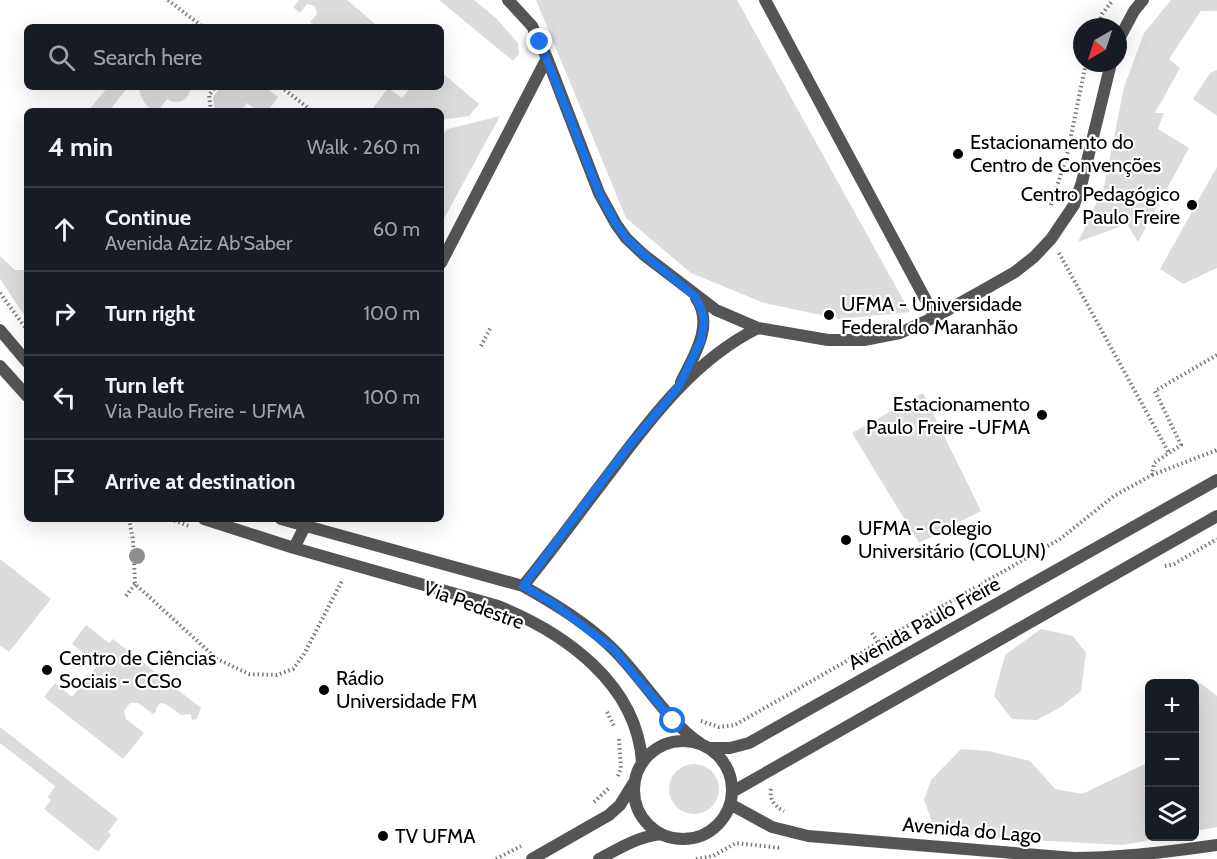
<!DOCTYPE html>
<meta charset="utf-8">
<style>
body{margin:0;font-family:Cabin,sans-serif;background:#242831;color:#f1f3f6}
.controls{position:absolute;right:18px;bottom:18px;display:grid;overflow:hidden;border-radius:9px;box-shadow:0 6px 24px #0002}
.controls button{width:54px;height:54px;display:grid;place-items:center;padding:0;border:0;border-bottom:2px solid #363941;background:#171b24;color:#f1f3f6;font:30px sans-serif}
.compass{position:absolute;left:1073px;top:18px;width:54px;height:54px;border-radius:50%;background:#171b24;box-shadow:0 6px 24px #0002;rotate:219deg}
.stop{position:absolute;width:18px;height:18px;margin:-14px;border:4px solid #1a73e8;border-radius:50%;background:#fff}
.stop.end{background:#1a73e8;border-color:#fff;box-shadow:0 2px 6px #0008}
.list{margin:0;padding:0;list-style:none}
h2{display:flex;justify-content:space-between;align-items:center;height:78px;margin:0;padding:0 24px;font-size:26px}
h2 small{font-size:20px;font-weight:400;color:#9ea1a6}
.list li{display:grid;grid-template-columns:39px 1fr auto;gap:18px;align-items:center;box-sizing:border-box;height:84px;padding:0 24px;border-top:2px solid #363941}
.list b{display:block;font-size:22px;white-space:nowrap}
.list p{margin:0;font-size:20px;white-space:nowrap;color:#9ea1a6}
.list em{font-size:20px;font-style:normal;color:#9ea1a6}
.icon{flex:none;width:33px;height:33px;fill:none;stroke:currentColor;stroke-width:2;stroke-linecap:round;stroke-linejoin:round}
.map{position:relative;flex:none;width:1217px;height:859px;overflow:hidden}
.search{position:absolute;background:#171b24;box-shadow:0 6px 24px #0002;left:24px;top:24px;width:420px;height:66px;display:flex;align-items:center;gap:15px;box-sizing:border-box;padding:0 21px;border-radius:9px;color:#9ea1a6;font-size:22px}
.panel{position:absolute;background:#171b24;box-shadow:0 6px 24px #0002;left:24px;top:108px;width:420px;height:414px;border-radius:9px}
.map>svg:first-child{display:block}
.green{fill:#dcdcdc}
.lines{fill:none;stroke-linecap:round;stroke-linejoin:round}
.path{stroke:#777;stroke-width:4;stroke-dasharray:1.5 3;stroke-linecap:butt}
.street{stroke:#555;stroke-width:12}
.tree{fill:#8f8f8f}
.route{stroke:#1a73e8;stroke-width:8}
.poi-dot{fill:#000;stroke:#fff;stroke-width:2}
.labels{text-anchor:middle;stroke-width:4.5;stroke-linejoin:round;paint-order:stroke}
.poi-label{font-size:20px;fill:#000;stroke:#fff;text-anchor:start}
.street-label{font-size:20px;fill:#000;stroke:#fff}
</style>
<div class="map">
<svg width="1217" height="859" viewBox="0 0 1217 859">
<rect width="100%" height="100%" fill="#fff"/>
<!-- green -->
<path class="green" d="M299,0H347L379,27H317L310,22L317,14L315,6L307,4L300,13L293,7Z
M439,0H474L497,19L518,43L519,54L513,61Z
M536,0H737L910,312L840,319L764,303L691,273L626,218Z
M1171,0H1217V11H1201L1169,59L1180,68L1155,113H1164L1158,129L1189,148L1138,242L1127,224L1078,242L1104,187L1124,87L1144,33Z
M1217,70V116L1193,99L1210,73Z
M441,72L479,104L469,116L441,120V111H371L388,88L402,98L411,87H441Z
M108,87H128L109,111H88Z
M139,87H191C189,100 178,106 167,99L158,111C147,110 140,98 139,87Z
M221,87H265L278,97L268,111H258L247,103L241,111H215L213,97Z
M500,116L441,224V137L448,129Z
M1217,167V268L1183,284L1160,269Z
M0,256L15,270H27V319L0,279Z
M923,393L981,511L919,543L852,433Z
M0,559L51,599L9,652L0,645Z
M86,625L109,643L113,639L201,708L197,719L192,720L191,714L181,715L166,704L160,703L156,709V712L153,714L138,703H130L124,711L126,719L144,733L123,759L44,697L55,683L72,697L98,665L72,644Z
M1041,629L1073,636L1086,653L1081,691L1061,707L1037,720L1012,719L994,696L1005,655Z
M1200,683L1217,696V827L1195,831L1194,684Z
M1149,710L1150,836L1167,837L1123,845L990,838L935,830L924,800L931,780L961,749L989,751L1030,761L1055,789L1082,794L1147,763L1146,714Z
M0,727L118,819L108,832L111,835L98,852L44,809L51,800L48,797L55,786L0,743Z
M669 789a25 25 0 1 1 50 0a25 25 0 1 1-50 0Z"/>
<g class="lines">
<!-- path -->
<path class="path" d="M168,0L203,27
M1098,27L1102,14L1113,0
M281,87L312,111
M211,111L209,95L215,87
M1051,205L1067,155L1086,63
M1059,253L1169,453
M0,293L27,330
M481,346L491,327
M1152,475L1217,450
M129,519L133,540L135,584L217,659L249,674L277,675L293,669L304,654L343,579
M170,519L189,526
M1165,566L1174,564L1217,539
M126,596L135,584
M872,633L878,643L1060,539L1114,496L1152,475L1154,463L1181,445L1155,391L1217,355
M607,712L614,726
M701,721L719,727L735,725L878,643L882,650
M618,776L621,768L619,739
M771,789C769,799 775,807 784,811
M594,802L610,787
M496,859L521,846
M696,859L713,856L736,843L781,848"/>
<!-- street -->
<path class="street" d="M508,0L532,26L547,58L599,193L616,224L626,238L644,255L716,310L758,328L828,340H864L900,333L935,317L987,288L1015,272L1034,257L1051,239L1074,205L1082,182L1111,63
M765,0L935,317
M1118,41L1134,11L1143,0
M441,263L547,58
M0,330L27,362
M0,366L27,396
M681,382C693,357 715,325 696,298
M204,519L294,548L498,606C565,633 637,684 642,762
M281,519L523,586C555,604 588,624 614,650C644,680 665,719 701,744
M294,548L308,520
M523,586C554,548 582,509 612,470C653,415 696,359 758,328
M634 790a49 49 0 1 1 98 0a49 49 0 1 1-98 0Z
M708,748H730L749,743L1217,480
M732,792L1217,516
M730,804L772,827L808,836L1074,858C1122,858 1169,852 1217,845
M532,859L609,815L620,805L633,784
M599,859C620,848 637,837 661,834"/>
</g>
<!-- trees -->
<circle class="tree" cx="137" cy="556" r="8"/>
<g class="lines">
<!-- route -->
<path class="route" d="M540,42L599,193L616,224L626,238L644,255L695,296L702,311L704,322L701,340L679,386L629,446L523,586L554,604L613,649L673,721"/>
</g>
<!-- markers -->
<g class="poi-dot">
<circle cx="958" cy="154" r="6"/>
<circle cx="1192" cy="205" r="6"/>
<circle cx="829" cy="315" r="6"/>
<circle cx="1042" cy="415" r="6"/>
<circle cx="846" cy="540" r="6"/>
<circle cx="47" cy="670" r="6"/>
<circle cx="324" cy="690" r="6"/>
<circle cx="383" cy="836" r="6"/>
</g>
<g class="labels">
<!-- poi labels -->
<g class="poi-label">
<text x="970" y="149">Estacionamento do<tspan x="970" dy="23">Centro de Convenções</tspan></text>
<text x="1180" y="201" text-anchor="end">Centro Pedagógico<tspan x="1180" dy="23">Paulo Freire</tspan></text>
<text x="841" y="311">UFMA - Universidade<tspan x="841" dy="23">Federal do Maranhão</tspan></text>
<text x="1030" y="411" text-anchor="end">Estacionamento<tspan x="1030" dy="23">Paulo Freire -UFMA</tspan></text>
<text x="858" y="535">UFMA - Colegio<tspan x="858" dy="23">Universitário (COLUN)</tspan></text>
<text x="59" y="665">Centro de Ciências<tspan x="59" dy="23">Sociais - CCSo</tspan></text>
<text x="336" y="685">Rádio<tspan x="336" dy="23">Universidade FM</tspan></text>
<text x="395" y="843">TV UFMA</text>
</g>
<!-- street labels -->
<g class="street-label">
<text transform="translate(474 605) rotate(20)" y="7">Via Pedestre</text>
<text transform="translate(924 623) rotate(-29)" y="7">Avenida Paulo Freire</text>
<text transform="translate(972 830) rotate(5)" y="7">Avenida do Lago</text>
</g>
</g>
</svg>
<div class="controls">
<button>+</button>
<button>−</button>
<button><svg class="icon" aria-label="layers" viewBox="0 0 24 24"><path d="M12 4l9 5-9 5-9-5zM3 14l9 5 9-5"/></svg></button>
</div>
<svg class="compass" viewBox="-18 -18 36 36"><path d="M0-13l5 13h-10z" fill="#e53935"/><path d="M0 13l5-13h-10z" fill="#9ea1a6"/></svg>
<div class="stop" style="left:673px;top:721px"></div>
<div class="stop end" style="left:540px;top:42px"></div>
<div class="search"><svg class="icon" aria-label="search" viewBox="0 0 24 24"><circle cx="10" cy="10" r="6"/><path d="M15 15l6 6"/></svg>Search here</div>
<section class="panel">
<h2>4 min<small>Walk · 260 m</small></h2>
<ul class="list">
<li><svg class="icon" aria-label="ahead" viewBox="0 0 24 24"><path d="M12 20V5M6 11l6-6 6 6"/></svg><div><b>Continue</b><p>Avenida Aziz Ab'Saber</p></div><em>60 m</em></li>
<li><svg class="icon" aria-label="right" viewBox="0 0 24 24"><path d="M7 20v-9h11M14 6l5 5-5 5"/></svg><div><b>Turn right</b></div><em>100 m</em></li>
<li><svg class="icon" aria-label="left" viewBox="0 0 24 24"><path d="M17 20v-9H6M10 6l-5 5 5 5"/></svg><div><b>Turn left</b><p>Via Paulo Freire - UFMA</p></div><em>100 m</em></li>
<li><svg class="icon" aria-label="arrive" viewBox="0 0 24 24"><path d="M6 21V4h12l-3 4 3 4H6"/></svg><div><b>Arrive at destination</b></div></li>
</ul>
</section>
</div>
